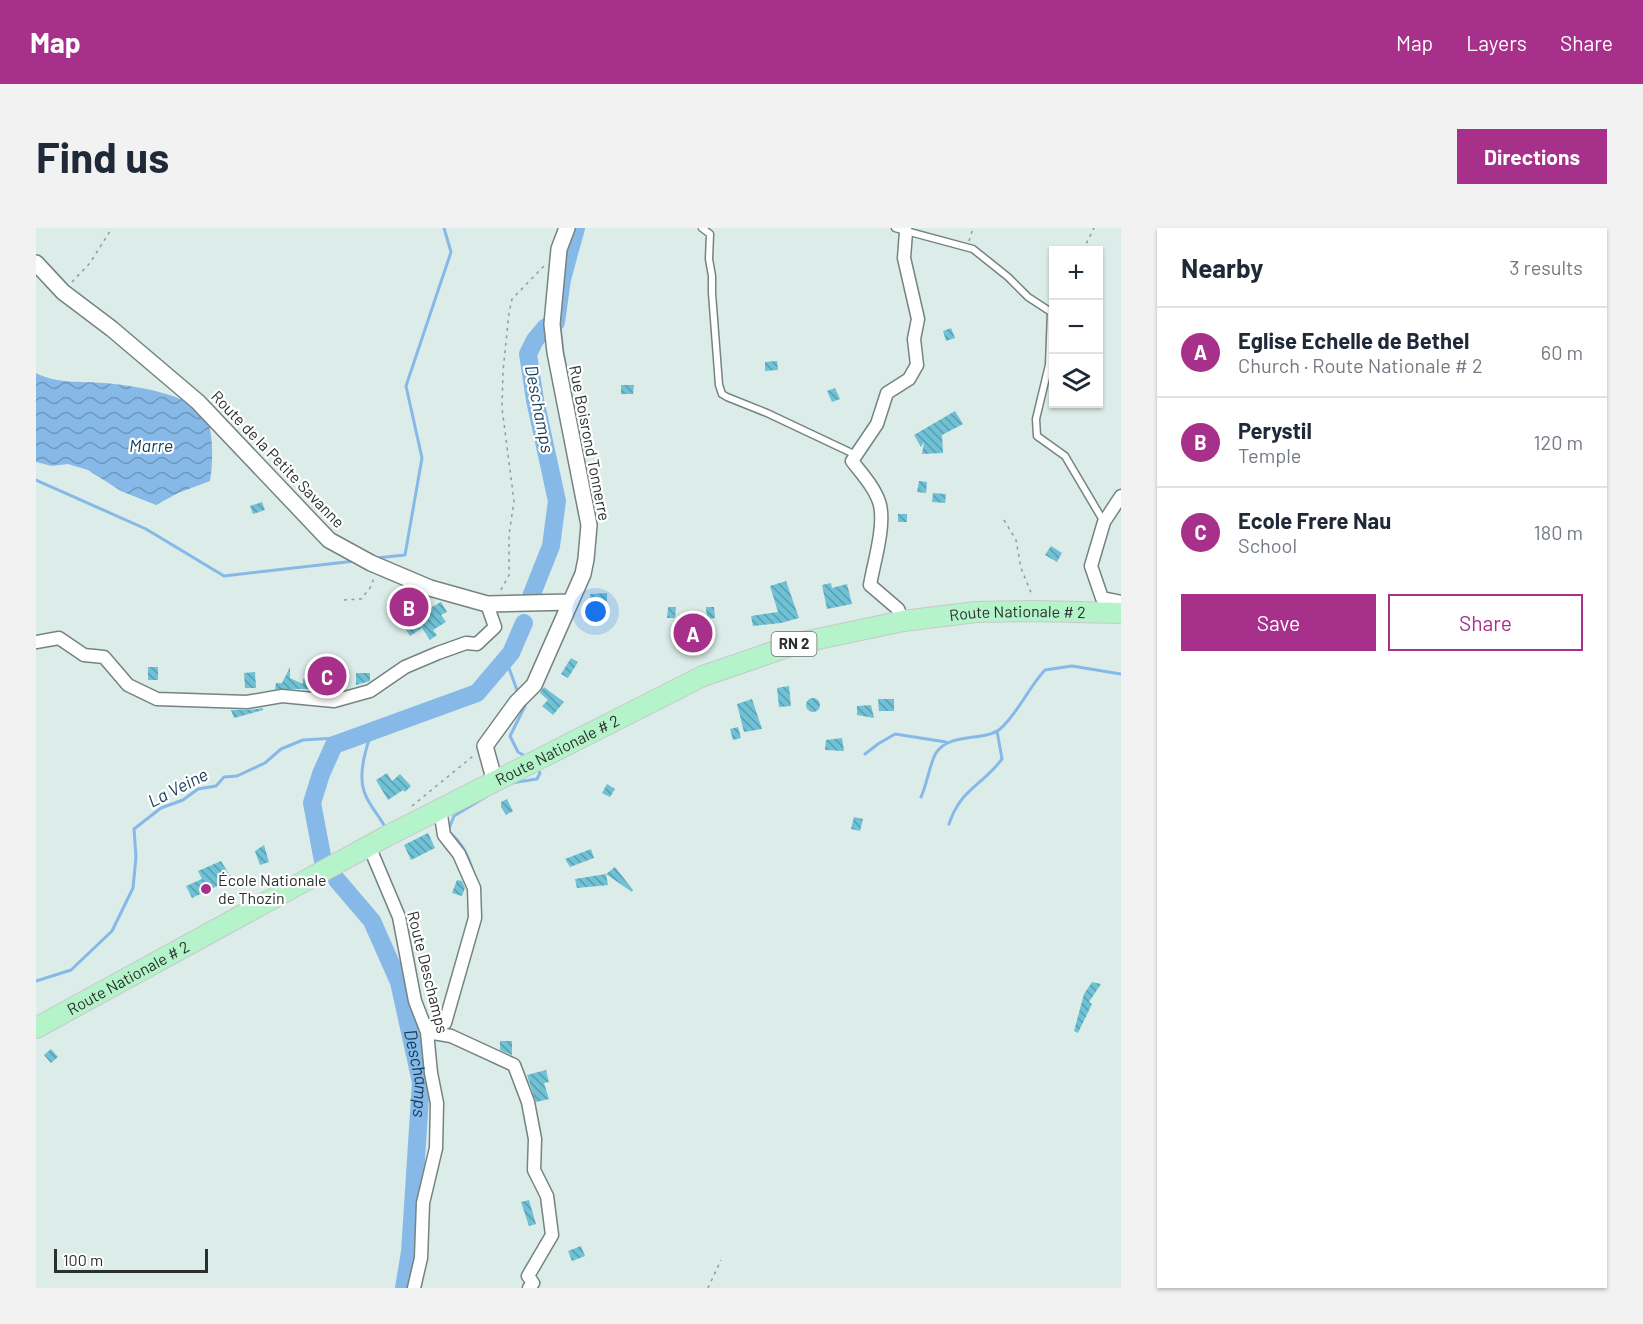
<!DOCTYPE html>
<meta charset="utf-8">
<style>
body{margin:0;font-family:Barlow,sans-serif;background:#f2f2f3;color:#1f2937}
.controls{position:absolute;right:18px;top:18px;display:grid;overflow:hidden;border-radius:0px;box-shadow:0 2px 4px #0004}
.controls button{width:54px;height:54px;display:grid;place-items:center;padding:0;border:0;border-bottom:2px solid #e0e1e3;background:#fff;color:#1f2937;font:30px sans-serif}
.scale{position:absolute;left:18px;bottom:15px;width:154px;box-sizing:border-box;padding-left:6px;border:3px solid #29302e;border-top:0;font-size:16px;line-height:21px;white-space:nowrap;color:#29302e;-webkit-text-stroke:4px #fff;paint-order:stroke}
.you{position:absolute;left:560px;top:384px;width:21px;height:21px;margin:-15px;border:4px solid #fff;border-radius:50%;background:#1a73e8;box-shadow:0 0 0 9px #1a73e833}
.badge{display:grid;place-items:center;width:39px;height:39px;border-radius:50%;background:#a7318a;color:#fff;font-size:20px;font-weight:700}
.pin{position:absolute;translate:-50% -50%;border:3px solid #fff;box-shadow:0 2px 6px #0006}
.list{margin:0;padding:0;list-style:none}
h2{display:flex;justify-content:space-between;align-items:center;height:78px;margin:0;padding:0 24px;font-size:26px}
h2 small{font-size:20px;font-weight:400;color:#747a83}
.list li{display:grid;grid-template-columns:39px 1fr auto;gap:18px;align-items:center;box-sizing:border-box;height:90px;padding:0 24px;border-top:2px solid #e0e1e3}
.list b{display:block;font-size:22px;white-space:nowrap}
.list p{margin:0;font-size:20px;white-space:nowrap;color:#747a83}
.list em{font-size:20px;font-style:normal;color:#747a83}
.actions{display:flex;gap:12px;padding:18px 24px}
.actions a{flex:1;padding:14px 0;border:2px solid #a7318a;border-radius:0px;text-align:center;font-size:21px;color:#a7318a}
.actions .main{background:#a7318a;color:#fff}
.icon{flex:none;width:33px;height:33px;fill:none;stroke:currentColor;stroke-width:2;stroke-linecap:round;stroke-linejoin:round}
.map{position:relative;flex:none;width:1085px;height:1060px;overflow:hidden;border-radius:0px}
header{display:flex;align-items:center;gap:36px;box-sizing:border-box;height:84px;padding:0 30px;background:#a7318a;color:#fff}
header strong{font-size:28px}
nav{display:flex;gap:33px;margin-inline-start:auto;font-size:21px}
.intro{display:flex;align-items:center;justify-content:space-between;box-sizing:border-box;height:144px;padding:0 36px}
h1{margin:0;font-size:42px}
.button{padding:15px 27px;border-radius:0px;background:#a7318a;color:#fff;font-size:21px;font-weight:700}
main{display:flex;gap:36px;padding:0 36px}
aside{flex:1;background:#fff;border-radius:0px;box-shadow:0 2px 4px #0004}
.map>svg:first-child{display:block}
.water{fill:url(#water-waves)}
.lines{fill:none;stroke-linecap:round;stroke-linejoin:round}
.stream{stroke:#86b9e7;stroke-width:3}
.river{stroke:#86b9e7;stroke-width:18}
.building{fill:url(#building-back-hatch)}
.service-casing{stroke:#758381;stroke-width:9}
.minor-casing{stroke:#758381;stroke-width:15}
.tertiary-casing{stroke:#758381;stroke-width:18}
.primary-casing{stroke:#c7c9c9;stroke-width:22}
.path{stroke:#909c9a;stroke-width:1.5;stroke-dasharray:3 4.5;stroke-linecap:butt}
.service{stroke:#fff;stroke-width:6}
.minor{stroke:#fff;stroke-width:12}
.tertiary{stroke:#fff;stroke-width:15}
.primary{stroke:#b5f3ca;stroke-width:20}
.poi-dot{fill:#a7318a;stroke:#fff;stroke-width:2}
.labels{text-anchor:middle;stroke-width:4.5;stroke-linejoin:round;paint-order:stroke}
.shield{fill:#fff;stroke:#696e6d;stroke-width:1.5}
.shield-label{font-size:15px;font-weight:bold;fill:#29302e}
.street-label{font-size:16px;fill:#29302e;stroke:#fff}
.poi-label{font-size:16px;fill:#29302e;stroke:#fff;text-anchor:start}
.water-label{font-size:18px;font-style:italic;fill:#163c5a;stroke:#fff}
</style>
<header>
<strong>Map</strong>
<nav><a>Map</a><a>Layers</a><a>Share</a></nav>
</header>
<div class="intro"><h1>Find us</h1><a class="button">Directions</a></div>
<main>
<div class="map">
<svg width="1085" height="1060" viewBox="0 0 1085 1060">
<defs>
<pattern id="water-waves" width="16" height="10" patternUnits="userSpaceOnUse" patternTransform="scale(1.5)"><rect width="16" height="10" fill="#86b9e7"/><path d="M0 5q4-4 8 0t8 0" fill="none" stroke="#6e97bc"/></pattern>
<pattern id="building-back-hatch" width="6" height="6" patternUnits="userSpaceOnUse" patternTransform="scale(1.5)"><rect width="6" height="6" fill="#6fc1d6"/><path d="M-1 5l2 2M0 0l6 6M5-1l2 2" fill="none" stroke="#5b9dae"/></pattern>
</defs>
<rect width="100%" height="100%" fill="#dcece9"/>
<!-- water -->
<path class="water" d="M0,145C21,156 44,153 68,155C97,158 152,164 170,190C178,202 177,239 174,253L142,265L120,277L85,263L52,242L32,236L16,238L0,234Z"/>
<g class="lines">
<!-- stream -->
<path class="stream" d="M523,88L527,125L534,162
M0,252L110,301L188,348L319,333
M340,330L369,327L386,230L370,158L415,24L408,0
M468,433L473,440L482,465
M488,475L489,478L474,508L482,524L491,529
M337,502C330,518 322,546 328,563C332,577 344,588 350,601
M829,526L842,516L859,506L910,514
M475,555L501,551L504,545L501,540
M885,569C891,557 894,534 900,525C913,504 948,514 964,501C983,484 992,460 1009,442L1036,438L1085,446
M913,596C925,560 946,558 966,531L961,503
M437,644C432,626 426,615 412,603L418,588L451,568
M0,753L35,742L76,703L97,660L100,629L98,601L125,580L147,572L162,561L180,558L188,549L201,548L229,535L245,521L267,512L317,509"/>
<!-- river -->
<g class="river">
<path d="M494,371L515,318L521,273L499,172L492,126L499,112L509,100L520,94L526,51L540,0"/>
<path d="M287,633L276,575L285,546L298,517L441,465L475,425L488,395"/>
<path id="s1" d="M301,652L336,693L363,754L385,854L374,1024L368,1060"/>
</g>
</g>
<!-- building -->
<path class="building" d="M915,100L919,110L910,113L907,103Z
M741,133L742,142L729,143V134Z
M585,157H598L597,166H585Z
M799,160L804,171L796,174L791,163Z
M919,183L927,196L906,207L907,225L886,226L888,214L885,219L878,207Z
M883,253L891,254L890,265L881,264Z
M897,265L910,266L909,275L896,274Z
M226,274L229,282L217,286L214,278Z
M862,286H871V294H862Z
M1015,318L1026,325L1021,334L1009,327Z
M750,353L763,390L745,395L717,398L715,388L742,384L734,358Z
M795,355L796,360L811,356L816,376L791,381L786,357Z
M377,363L394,370L389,383L405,374L411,384L405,387L410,394L397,402L401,407L394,412L386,400L374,408L368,399L380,391L367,385L368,369L374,370Z
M571,365V373L554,374V366Z
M632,379H640L639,390H631Z
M670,379H678L679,390L671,391Z
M535,430L542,434L532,450L525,446Z
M112,439H122V452H112Z
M254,439V450L267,456V451H294V461H239L240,455H246Z
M219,444L220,460H209L208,445Z
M320,445H334V453L320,457Z
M753,458L755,478L743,479L741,460Z
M508,459L528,474L517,487L506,478L512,472L504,465Z
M770 477a7 7 0 1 1 14 0a7 7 0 1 1-14 0Z
M716,471L726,501L708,504L701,476Z
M842,471H858V483H843Z
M835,477L838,490L821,487V478Z
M227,480V482L198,490L195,482H212Z
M702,499L705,510L697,512L694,501Z
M806,510L808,523L789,522L790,512Z
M351,545L356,553L364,546L375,558L369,564L367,562L352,572L340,552Z
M571,556L579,561L574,569L566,565Z
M471,571L477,583L470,587L465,579V574Z
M818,589L827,591L824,603L815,601Z
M392,605L399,620L375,632L368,617Z
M228,617L233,634L224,637L219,623Z
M555,621L558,630L534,639L529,631Z
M185,633L196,651L156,670L150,658L166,651L162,643Z
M579,639L597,662L596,664L570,646Z
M570,646L572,657L541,660L539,651Z
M421,652L426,653L429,660L426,668L416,665Z
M1056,754L1065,756L1053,774L1056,776L1042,805L1038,803L1048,766Z
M464,813H476V827L464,822Z
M15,821L22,829L15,835L8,827Z
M510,842L513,854L508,855L513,871L500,874L491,847Z
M493,972L500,996L493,998L485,974Z
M545,1018L549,1028L536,1033L532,1023Z"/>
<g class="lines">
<defs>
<path id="service" d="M666,0L674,6L673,31L676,48V65L683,157L686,166L691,169L731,185L820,227
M859,0L937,21L972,49L992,69L1015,84L1013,137L1000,191L1001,208L1029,228L1068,294"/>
<path id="minor" d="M1085,268L1068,294L1055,338L1066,370L1085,374
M867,393L862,381L834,357C838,334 849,299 844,277C840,261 826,246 816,233L841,196L851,165L873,151L881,137L878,111L882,91L868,30L870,4
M0,414L23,410L48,427L68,429L92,457L121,471L211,474L246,468L298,473L334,463L369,439L402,425L430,415L441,416L459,399L451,376
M404,581L408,607L423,626L438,660L439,690L409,795L391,804L415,808L478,837L492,874L499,911L498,942L511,968L516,1007L492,1048L497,1055L493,1060
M333,618L363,689L379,773L391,804L395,845L401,875L400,920L387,975L385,1030L378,1060"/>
<path id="tertiary" d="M0,35L27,64L76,101L162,174L293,312L335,335L394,360L451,376L533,374
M459,554L449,518L481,474L498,457L547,346L550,331L553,297L519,124L516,96L523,21L531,0"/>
<g id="primary">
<path id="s2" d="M0,800L351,608L667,448L763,415L867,393L940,384L998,383L1085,385"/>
</g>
</defs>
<!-- service casing -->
<use href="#service" class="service-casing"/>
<!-- minor casing -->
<use href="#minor" class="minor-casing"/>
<!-- tertiary casing -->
<use href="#tertiary" class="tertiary-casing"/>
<!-- primary casing -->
<use href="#primary" class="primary-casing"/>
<!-- path -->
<path class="path" d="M933,13L937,0
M1047,22L1058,0
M36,54L54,35L76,0
M968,292L980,312L985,340L996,367
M465,362L473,347V307L478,273L466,180L467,143L473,85L476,71L508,38
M308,372L325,371L334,360L338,350
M376,578L437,528
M672,1060L685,1032"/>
<!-- service -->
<use href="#service" class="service"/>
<!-- minor -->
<use href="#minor" class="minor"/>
<!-- tertiary -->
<use href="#tertiary" class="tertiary"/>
<!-- primary -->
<use href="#primary" class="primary"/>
</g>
<!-- markers -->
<circle class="poi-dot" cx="170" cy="661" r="6"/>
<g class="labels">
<!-- shield labels -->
<rect class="shield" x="735.5" y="404" width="45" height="24" rx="4.5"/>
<g class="shield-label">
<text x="758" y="421">RN 2</text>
</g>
<!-- street labels -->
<g class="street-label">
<text transform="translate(554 215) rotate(79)" y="6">Rue Boisrond Tonnerre</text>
<text transform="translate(242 231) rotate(46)" y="6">Route de la Petite Savanne</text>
<text dy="6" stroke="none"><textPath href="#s2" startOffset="1077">Route Nationale # 2</textPath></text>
<text dy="6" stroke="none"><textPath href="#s2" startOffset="591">Route Nationale # 2</textPath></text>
<text transform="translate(392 744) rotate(76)" y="6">Route Deschamps</text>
<text dy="6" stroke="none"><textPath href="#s2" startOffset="105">Route Nationale # 2</textPath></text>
</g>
<!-- poi labels -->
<g class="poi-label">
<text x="182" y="658">École Nationale<tspan x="182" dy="18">de Thozin</tspan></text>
</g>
<!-- water labels -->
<g class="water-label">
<text transform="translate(503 181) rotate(79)" y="6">Deschamps</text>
<text x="115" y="224">Marre</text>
<text transform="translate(142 560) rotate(-27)" y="6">La Veine</text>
<text dy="6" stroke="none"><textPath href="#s1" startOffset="214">Deschamps</textPath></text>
</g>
</g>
</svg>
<div class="controls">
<button>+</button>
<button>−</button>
<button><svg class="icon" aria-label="layers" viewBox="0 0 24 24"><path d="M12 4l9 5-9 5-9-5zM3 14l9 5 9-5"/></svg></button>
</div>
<div class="scale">100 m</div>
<div class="you"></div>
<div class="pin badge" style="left:657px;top:405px">A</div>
<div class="pin badge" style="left:373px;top:379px">B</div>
<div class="pin badge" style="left:291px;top:448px">C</div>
</div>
<aside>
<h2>Nearby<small>3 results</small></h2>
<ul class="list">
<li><span class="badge">A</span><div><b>Eglise Echelle de Bethel</b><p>Church · Route Nationale # 2</p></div><em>60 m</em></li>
<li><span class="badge">B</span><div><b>Perystil</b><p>Temple</p></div><em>120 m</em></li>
<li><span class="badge">C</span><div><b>Ecole Frere Nau</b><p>School</p></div><em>180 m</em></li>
</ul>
<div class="actions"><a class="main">Save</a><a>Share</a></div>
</aside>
</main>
